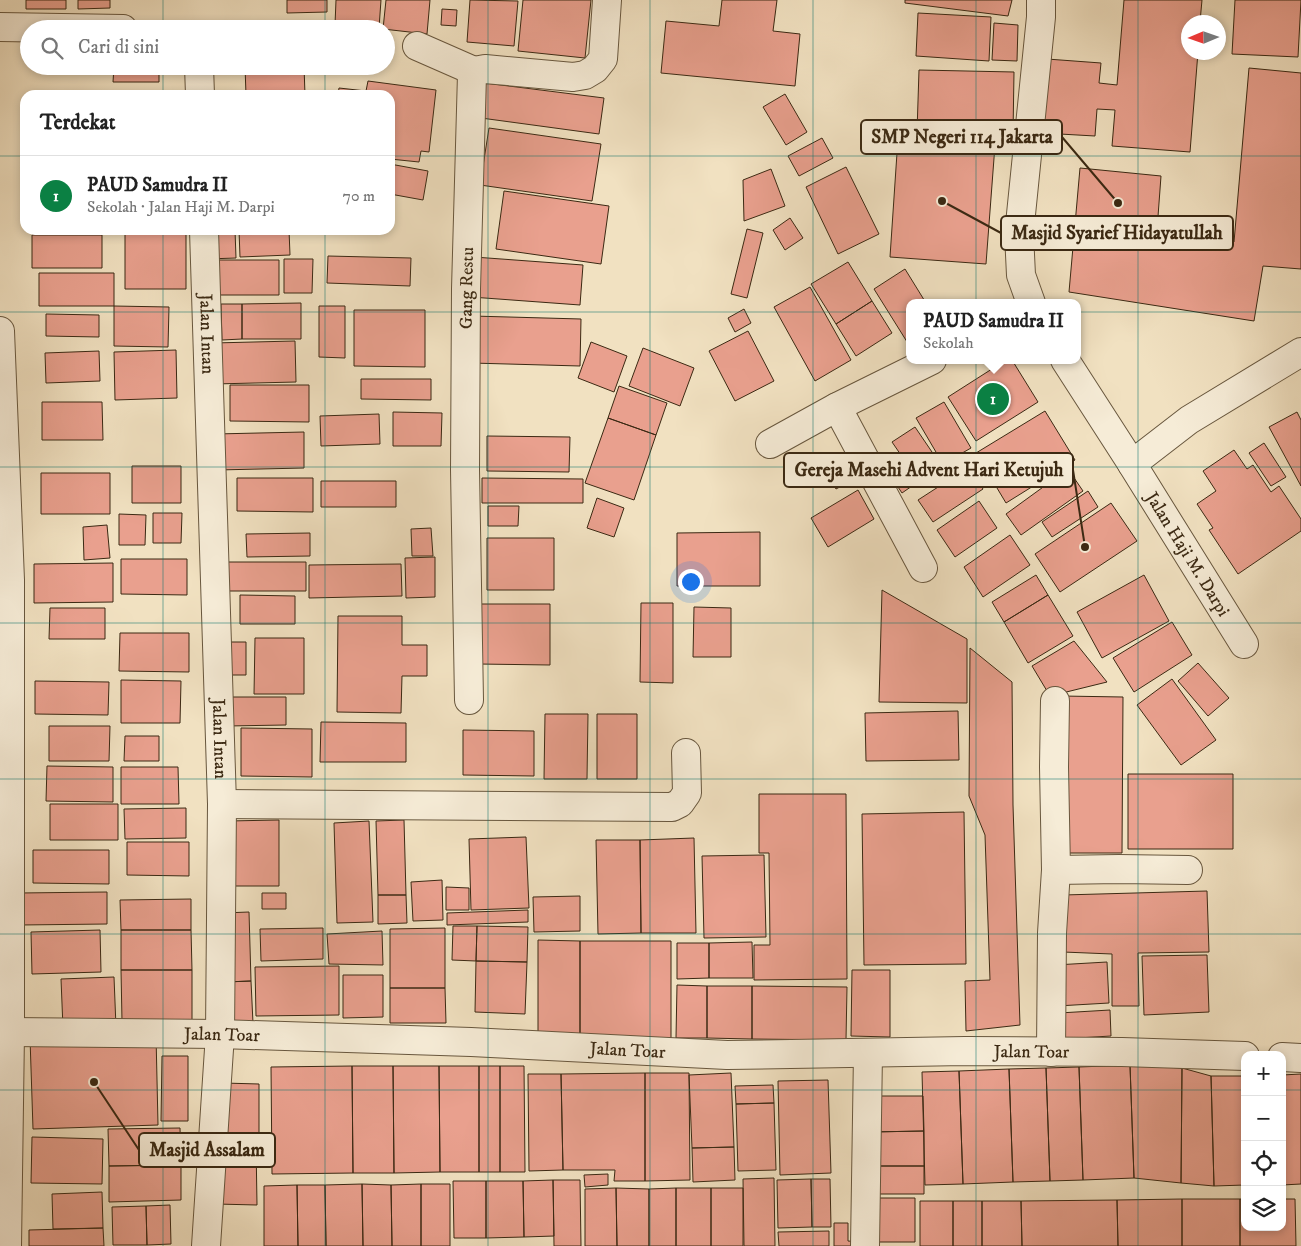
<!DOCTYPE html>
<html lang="id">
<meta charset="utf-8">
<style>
body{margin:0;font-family:"IM FELL DW Pica",serif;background:#f6f6f6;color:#222}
.controls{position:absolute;right:15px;bottom:15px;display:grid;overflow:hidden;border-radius:10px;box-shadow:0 2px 8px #0003}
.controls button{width:45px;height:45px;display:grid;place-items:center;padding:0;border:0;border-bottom:1px solid #e0e0e0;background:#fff;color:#222;font:25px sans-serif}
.compass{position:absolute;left:1181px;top:15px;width:45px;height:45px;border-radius:50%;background:#fff;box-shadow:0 2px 8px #0003;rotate:268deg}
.you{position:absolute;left:690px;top:581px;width:18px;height:18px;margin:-12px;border:4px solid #fff;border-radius:50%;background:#1a73e8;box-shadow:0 0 0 8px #1a73e833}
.badge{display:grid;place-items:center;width:32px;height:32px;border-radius:50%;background:#0b8043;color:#fff;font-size:16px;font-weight:700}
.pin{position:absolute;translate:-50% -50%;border:2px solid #fff;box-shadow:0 1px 5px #0006}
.popup{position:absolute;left:906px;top:299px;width:175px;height:65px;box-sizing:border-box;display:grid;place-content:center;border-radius:10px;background:#fff;filter:drop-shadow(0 1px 4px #0005);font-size:16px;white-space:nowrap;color:#767676}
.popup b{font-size:19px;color:#222}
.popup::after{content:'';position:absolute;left:50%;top:100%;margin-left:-10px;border:10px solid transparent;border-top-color:#fff}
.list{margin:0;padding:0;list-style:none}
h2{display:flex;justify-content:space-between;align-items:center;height:65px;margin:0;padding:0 20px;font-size:21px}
h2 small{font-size:16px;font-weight:400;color:#767676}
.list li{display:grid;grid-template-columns:32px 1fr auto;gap:15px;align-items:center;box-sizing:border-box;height:80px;padding:0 20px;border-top:1px solid #e0e0e0}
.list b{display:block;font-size:19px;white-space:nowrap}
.list p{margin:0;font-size:16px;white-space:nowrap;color:#767676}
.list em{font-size:16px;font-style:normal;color:#767676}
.icon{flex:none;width:28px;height:28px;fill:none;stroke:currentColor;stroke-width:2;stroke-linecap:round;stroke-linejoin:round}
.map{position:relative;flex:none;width:1301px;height:1246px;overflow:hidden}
.search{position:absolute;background:#fff;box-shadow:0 2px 8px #0003;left:20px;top:20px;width:375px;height:55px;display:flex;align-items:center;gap:12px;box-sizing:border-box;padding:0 18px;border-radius:28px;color:#767676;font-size:19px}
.panel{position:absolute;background:#fff;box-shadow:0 2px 8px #0003;left:20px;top:90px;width:375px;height:145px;border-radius:15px}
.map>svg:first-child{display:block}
.building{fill:#e9a08e;stroke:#3b2913}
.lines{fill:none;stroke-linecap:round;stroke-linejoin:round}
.street-casing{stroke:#68573e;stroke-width:30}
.street{stroke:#f6ecd7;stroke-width:28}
.grid{fill:none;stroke:#0f766e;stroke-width:1;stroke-opacity:0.55}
.labels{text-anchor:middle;stroke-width:4.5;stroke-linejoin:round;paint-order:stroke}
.street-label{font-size:18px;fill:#3b2913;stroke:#f6ecd7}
.leader{fill:none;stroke:#3b2913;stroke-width:2}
.callout-dot{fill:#3b2913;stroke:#f6ecd7;stroke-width:2}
.callout{fill:#f6ecd7;stroke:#3b2913;stroke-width:2}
.callout-label{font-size:19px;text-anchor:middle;font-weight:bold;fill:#3b2913}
</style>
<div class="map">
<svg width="1301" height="1246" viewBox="0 0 1301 1246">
<rect width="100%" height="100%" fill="#f1e1c1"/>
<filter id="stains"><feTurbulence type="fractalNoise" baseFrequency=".004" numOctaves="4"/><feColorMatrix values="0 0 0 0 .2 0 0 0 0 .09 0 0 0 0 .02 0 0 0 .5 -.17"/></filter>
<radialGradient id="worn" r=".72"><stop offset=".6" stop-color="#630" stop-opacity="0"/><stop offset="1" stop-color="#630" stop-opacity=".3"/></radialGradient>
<!-- building -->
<path class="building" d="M26,0H66V9H26Z
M78,0H110V8L78,9Z
M287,0H327V12L287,13Z
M336,0H381L379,28L335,25Z
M386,0H430L427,34L383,29Z
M470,0L518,1L514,46L467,42Z
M523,0H591L585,58L518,51Z
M722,0H777L773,31L800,34L795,86L661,73L666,21L719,26Z
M905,0H1012L1008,16L905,3Z
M1124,0H1202L1200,22H1188V52H1198L1190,152L1112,146L1115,110L1097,109L1095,136L1042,133L1047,59L1101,63L1099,83L1117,85Z
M1235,0H1301L1298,57L1232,54Z
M442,9L457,10L456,26L441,25Z
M918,13L991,17L989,61L916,56Z
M994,23L1018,25L1017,61L992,60Z
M114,66H159V82H113Z
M245,66H304L305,95H246Z
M1249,68L1301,73V269L1263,266L1254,321L1069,292L1080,168L1161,176L1157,230L1234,242Z
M919,70L1014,72L1013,134L917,132Z
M368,81L436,90L429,152L421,151L419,162L390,159V95H338L339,88L366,91Z
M485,83L604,98L599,134L481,118Z
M785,94L807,132L786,145L763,107Z
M489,128L601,144L592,201L480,185Z
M822,138L833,158L799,176L788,156Z
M898,138L995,145L986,264L890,257Z
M390,164L428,171L423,200L390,194Z
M846,167L879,234L838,254L806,187Z
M771,169L785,206L744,221L743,180Z
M504,191L609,206L601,264L496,249Z
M790,218L803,238L785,250L773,230Z
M747,229L763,233L747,298L731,294Z
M53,230H107V232H53Z
M125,230H186V289H125Z
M206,230H235L236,258L207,259Z
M239,230H289L290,255L240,257Z
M32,235H102V268H32Z
M328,256L411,258L410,286L327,283Z
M474,257L583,265L580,305L471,297Z
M284,259H313L312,293H284Z
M208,260H279V295H208Z
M848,262L872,301L836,324L811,284Z
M905,269L926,303H909V345L874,289Z
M39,273H114V306H39Z
M810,287L851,360L815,381L774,307Z
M872,301L892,333L856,356L836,324Z
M301,303V339H242V304Z
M221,304H242V339L222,340Z
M114,306L169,307L168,347L114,346Z
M319,306H345V358L319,357Z
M744,309L751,323L735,332L728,318Z
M354,310H425V367L354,366Z
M46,314L99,315V337L46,336Z
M472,316L581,319L580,366L471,363Z
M748,331L774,381L735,401L709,351Z
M295,341L296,382L214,384L213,343Z
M591,342L627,356L614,392L578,378Z
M643,348L694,368L680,406L629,386Z
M176,350L177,398L115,400L114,352Z
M99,351L100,381L46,383L45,353Z
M1006,360H1012L1038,402L976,441L948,397Z
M361,379H431V400L361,399Z
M230,385H309V422L230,421Z
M619,386L667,403L656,435L608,418Z
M42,402H102L103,440H42Z
M944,402L971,448L943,464L916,418Z
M1045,411L1075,460L1006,503L976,453Z
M393,412L442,413L441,446H393Z
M1297,412L1301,420V486L1269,427Z
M379,414L380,444L321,446L320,416Z
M608,418L656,435L634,500L585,483Z
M915,427L932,452L926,457L935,470L902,493L886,469L903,458L892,442Z
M304,432V468L217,470L215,434Z
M487,436L570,437L569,472L487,471Z
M1264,443L1286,477L1271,486L1249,453Z
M1234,450L1247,469L1253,465L1271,492L1279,486L1301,519V531L1238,574L1209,530L1213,528L1197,504L1216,491L1203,471Z
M132,466H181V503H132Z
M969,467L983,489L933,522L918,500Z
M1068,469L1083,491L1021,535L1006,514Z
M845,471L851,481L836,489L830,479Z
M41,473H110V514H41Z
M237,478H313V512L237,511Z
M482,478L583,479V503H482Z
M321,481H396V507H321Z
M858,490L874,519L828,547L811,518Z
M1088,491L1098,507L1052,537L1042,522Z
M597,498L624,508L614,537L587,528Z
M979,501L997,528L955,557L937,530Z
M1111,503L1137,541L1060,592L1035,554Z
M488,506H519L518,526H488Z
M153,513H182L181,543H153Z
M119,514L146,515L145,545H119Z
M107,525L110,558L84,560L83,527Z
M431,528L433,556H412L411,529Z
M760,532V586H677V533Z
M310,533V556L247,557L246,534Z
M1010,535L1030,565L983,597L964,567Z
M487,538H554V590H487Z
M435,557V597L406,598L405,558Z
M121,559H187V595L121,594Z
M219,562H306V591H218Z
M113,563V602L34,603V564Z
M401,564L402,596L309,598V565Z
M1036,575L1048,595L1004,622L992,602Z
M1144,575L1169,621L1102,658L1077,612Z
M882,590L967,639V703L879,702Z
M240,595L295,596V624H240Z
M1048,595L1073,636L1028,663L1004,622Z
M641,603H673V683L640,682Z
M478,604H550V665L478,664Z
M694,607L731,608V657H693Z
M50,608H105V639H49Z
M338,616H402V645H427V676H402L401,713L337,712Z
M1172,622L1192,655L1134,692L1113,658Z
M120,633H189V672L119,671Z
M255,638H304V694H254Z
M1074,641L1107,682L1050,696L1032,666Z
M224,642H246V675H224Z
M970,648L1012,682L1013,805L1020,1025L966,1031L965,981L990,980L985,835L969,796Z
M1198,663L1229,698L1208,716L1178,681Z
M1172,679L1216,740L1181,765L1137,705Z
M121,680L181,681L180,723H121Z
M35,681L109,682L108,715L35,714Z
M1062,696L1123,697L1122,853H1061Z
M227,697H286V725L227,726Z
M958,711L959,760L866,761L865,713Z
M545,714H588L587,779H544Z
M597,714H637V779H597Z
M321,722L406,723V762H320Z
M49,726H110L109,761H49Z
M241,728L312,729V777L241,776Z
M463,730L534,731V776L463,775Z
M125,736H159V761H124Z
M47,766L113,767V802L46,801Z
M121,767H178L179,804H121Z
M1128,774H1233V849H1128Z
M759,794H846L847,979L754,980V945H770L769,853H759Z
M50,804H118V840H50Z
M186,808V838L125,839L124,809Z
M964,812L966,964L864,965L862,814Z
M279,820V886H228V821Z
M404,820L406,895H378L376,821Z
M369,821L373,922L337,923L334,823Z
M526,837L529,908L471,910L469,839Z
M694,838L696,933H641L640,840Z
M596,840H640L641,933L598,934Z
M127,842H189V876L127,875Z
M33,850H109V884L33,883Z
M764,855L766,937L704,938L702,856Z
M442,880L443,920L413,921L411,882Z
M446,887L469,888V910H446Z
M1207,891L1209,952L1138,953L1139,1006H1112V954L1063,952V895Z
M107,892V924L20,925L19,893Z
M262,893H286V909H262Z
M378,895H406L407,923L378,924Z
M580,896V931L534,932L533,897Z
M191,899V930H121L120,900Z
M528,910V922L447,925V913Z
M249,912L251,981L225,982L223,913Z
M453,926H477L476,961L452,960Z
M477,926L528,927L527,962L476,961Z
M323,928V959L261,961L260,929Z
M445,928V988H390V929Z
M100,930L101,972L32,974L31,932Z
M121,930H191L192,970H121Z
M382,931L383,965L329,964L327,934Z
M538,940L580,941V1038H538Z
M580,941H671V1038H580Z
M752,942L753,978H709V943Z
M677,943H709V978L677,979Z
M1207,955L1209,1012L1144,1015L1142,956Z
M476,961L527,962L525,1014L475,1012Z
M1107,962L1109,1003L1057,1006L1055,965Z
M339,966V1015L256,1016L255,967Z
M121,970H192V1020L122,1021Z
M852,970H890V1037L851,1036Z
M343,975H383V1017L343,1018Z
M114,977L116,1027L63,1028L61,979Z
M251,981L253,1023L227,1024L225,982Z
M677,985L707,986V1038H676Z
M707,986H752V1039L707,1038Z
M752,986L847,987L846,1040L752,1039Z
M390,988H445L446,1023H390Z
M1110,1010L1111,1036L1061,1039L1059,1013Z
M156,1035L158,1125L33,1129L30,1038Z
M162,1056H188V1121H161Z
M1130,1065L1182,1068L1181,1183L1134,1178Z
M1130,1065L1134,1178L1083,1180L1079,1067Z
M352,1066L353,1173L272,1174L271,1067Z
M352,1066H393L394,1173H353Z
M393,1066H439L440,1172L394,1173Z
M439,1066H479V1172H440Z
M479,1066H500V1172H479Z
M500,1066H524L525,1172H500Z
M1079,1067L1083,1180L1050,1181L1046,1068Z
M1046,1068L1050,1181L1013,1182L1009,1069Z
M1182,1068L1211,1076L1214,1186L1181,1183Z
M1009,1069L1013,1182L963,1184L959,1071Z
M959,1071L963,1184L925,1185L922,1072Z
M645,1073V1181H614L615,1170H563L561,1074Z
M645,1073H689L690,1180L645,1181Z
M731,1073L734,1147L692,1148L689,1075Z
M528,1074H561L563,1170L529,1171Z
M1301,1074V1184L1282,1185V1075Z
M1211,1076H1245V1185L1214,1186Z
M828,1080L831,1173L780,1175L778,1081Z
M223,1083L259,1084V1137H218Z
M773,1085L774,1103L736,1104L735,1086Z
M870,1096H923L924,1131L870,1132Z
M774,1103L776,1170L738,1171L736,1104Z
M180,1128L181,1165L109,1166L108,1129Z
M924,1131V1166H870V1132Z
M32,1137L103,1139L102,1184L31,1183Z
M256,1143L257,1205L216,1204L223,1145Z
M734,1147L735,1180L693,1182L692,1148Z
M181,1165V1200L109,1202V1166Z
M870,1166H924V1194H870Z
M608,1174V1185L585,1187L584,1175Z
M774,1178L775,1246H744L743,1179Z
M811,1179H830L831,1227H812Z
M811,1179L812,1227L778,1228L777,1180Z
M553,1180L554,1236L524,1237L523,1181Z
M553,1180H580L581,1246H554Z
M453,1181H486V1238H454Z
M486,1181H523L524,1237L486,1238Z
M362,1184L363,1246H326L325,1185Z
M362,1184L391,1185L392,1246H363Z
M421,1184V1246H392L391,1185Z
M421,1184H450V1246H421Z
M297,1185L298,1246H264V1186Z
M297,1185H325L326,1246H298Z
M616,1188L617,1246H585V1189Z
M616,1188L649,1189V1246H617Z
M676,1188V1246H649V1189Z
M676,1188H711V1246H676Z
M711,1188H743V1246H711Z
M102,1192L103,1228L53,1229L52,1194Z
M870,1198H915V1242H870Z
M1182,1199H1240V1246H1182Z
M1182,1199V1246H1118L1117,1200Z
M1240,1199H1245V1227H1282V1199H1295L1296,1246H1240Z
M1117,1200L1118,1246H1022L1021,1201Z
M920,1201H953V1246H920Z
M953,1201H982V1246H953Z
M982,1201H1021L1022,1246H982Z
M170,1205L171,1244L147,1245L146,1206Z
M146,1206L147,1245H113L112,1207Z
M834,1223H848V1241L862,1242V1246H834Z
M103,1228L104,1246H29V1230Z
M829,1231V1246H779L778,1232Z"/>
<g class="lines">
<defs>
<g id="street">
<path d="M0,27L123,29"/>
<path d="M417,46L474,71"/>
<path d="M199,66L200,95"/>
<path id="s1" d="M204,230L222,804L220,1034L206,1246"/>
<path d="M1031,303L1021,275L1019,234L1041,17V0"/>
<path d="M0,331L10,580V1032L7,1246"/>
<path d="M1065,360L1132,464L1189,420L1301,352"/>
<path d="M837,407L923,568"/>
<path d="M770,444L837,407L932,360"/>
<path id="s2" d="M1132,464L1244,644"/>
<path id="s3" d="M469,700L465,470L466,289L472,74L474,71L485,69L573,77L585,75L595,69L603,59L607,0"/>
<path d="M222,804L672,807L680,803L687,793L686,753"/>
<path d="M1056,870L1119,869L1188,870"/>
<path id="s4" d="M10,1032L220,1034L471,1042L727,1055L965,1051L1122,1052L1245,1056"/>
<path d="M1051,1052L1052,933L1056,870L1054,767L1055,701"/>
<path d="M1282,1057L1301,1058"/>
<path d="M865,1246L868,1053"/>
</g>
</defs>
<!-- street casing -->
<use href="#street" class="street-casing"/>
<!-- street -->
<use href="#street" class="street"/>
</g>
<!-- grid -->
<path class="grid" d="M163,0V29M325,0V29M488,0V1246M650,0V1246M813,0V1246M976,0V1246M1138,0V1246M163,66V95M325,66V95M0,156H25M390,156H1301M163,230V1246M325,230V1246M0,312H1301M0,467H1301M0,623H1301M0,779H1301M0,934H1301M0,1090H1245M1282,1090H1301"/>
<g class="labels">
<!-- street labels -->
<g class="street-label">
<text dy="6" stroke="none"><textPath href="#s3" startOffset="412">Gang Restu</textPath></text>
<text dy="6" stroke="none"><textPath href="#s1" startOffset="104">Jalan Intan</textPath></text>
<text dy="6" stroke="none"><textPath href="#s2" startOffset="106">Jalan Haji M. Darpi</textPath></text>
<text dy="6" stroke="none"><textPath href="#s1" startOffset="509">Jalan Intan</textPath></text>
<text dy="6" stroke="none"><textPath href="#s4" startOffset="212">Jalan Toar</textPath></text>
<text dy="6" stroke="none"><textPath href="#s4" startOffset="618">Jalan Toar</textPath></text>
<text dy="6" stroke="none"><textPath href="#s4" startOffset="1022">Jalan Toar</textPath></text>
</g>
</g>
<!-- callouts -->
<path class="leader" d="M1118 203L1062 137M942 201L1001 233M1085 547L1073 470M94 1082L139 1150"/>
<g class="callout-dot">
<circle cx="1118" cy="203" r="5"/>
<circle cx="942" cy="201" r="5"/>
<circle cx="1085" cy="547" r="5"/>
<circle cx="94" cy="1082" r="5"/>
</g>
<g class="callout">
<rect x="861" y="120" width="201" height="34" rx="5"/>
<rect x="1001" y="216" width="232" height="34" rx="5"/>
<rect x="784" y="453" width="289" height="34" rx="5"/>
<rect x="139" y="1133" width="136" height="34" rx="5"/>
</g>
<g class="callout-label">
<text x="962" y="143">SMP Negeri 114 Jakarta</text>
<text x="1117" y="239">Masjid Syarief Hidayatullah</text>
<text x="929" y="476">Gereja Masehi Advent Hari Ketujuh</text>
<text x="207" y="1156">Masjid Assalam</text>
</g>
<rect width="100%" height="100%" filter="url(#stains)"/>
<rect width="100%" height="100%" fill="url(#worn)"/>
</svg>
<div class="controls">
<button>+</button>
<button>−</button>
<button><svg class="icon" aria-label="locate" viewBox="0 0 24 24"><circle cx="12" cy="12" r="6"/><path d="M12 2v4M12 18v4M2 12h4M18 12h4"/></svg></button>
<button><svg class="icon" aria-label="layers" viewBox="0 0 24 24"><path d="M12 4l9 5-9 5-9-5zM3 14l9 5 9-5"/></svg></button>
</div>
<svg class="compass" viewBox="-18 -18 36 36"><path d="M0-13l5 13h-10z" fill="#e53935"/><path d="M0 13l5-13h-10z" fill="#767676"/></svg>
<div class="you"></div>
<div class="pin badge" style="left:993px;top:399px">1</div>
<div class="popup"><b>PAUD Samudra II</b>Sekolah</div>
<div class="search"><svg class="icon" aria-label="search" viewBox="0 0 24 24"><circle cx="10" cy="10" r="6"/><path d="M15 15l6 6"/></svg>Cari di sini</div>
<section class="panel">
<h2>Terdekat<small></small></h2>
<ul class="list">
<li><span class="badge">1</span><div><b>PAUD Samudra II</b><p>Sekolah · Jalan Haji M. Darpi</p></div><em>70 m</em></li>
</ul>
</section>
</div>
